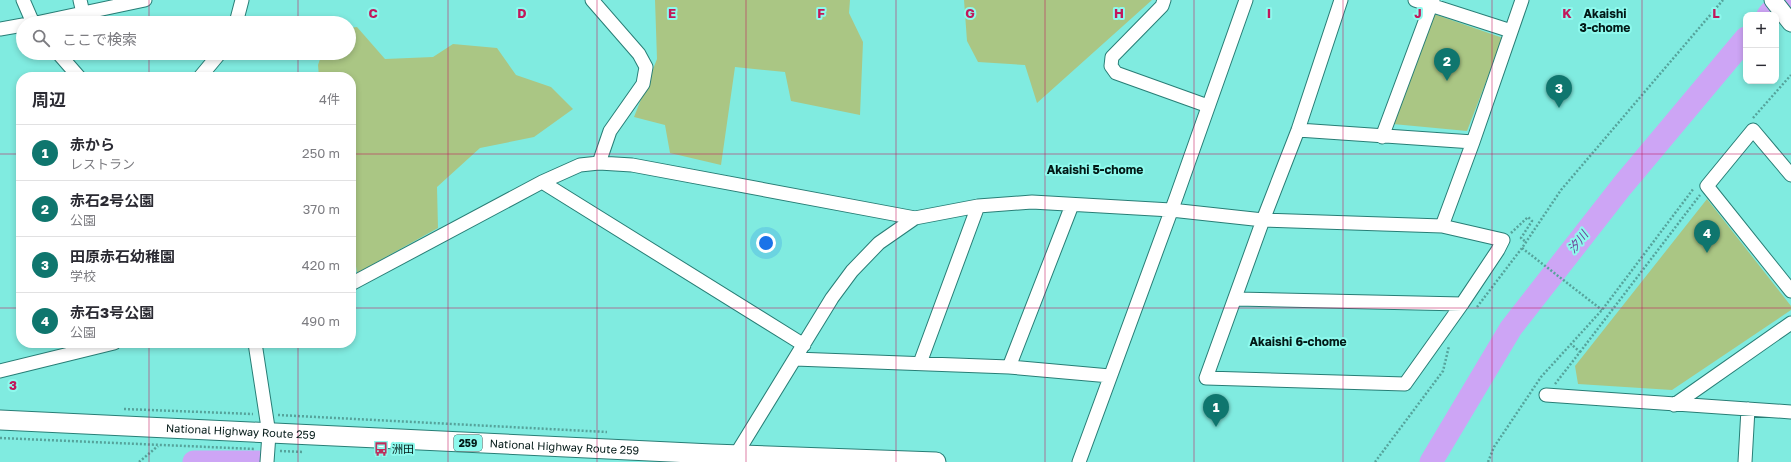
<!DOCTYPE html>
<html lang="ja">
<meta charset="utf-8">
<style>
body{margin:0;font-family:"Golos Text","Noto Sans JP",sans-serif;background:#f7f7f7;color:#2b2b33}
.controls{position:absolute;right:12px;top:12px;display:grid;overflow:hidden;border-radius:8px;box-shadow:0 2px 6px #0003}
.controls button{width:36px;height:36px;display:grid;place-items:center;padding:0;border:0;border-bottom:1px solid #e1e1e2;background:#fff;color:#2b2b33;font:20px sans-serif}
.you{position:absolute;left:766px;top:243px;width:14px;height:14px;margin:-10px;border:3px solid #fff;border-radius:50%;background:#1a73e8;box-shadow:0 0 0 6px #1a73e833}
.badge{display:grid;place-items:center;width:26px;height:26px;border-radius:50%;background:#0f766e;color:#fff;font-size:13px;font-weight:700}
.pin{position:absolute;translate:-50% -33px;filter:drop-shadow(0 1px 2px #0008)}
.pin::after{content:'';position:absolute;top:21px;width:14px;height:12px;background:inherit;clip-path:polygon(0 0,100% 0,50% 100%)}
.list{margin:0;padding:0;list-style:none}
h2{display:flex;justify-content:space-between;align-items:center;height:52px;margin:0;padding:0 16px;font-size:17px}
h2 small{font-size:13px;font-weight:400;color:#7c7c81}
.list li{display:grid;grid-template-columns:26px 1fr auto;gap:12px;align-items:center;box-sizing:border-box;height:56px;padding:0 16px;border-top:1px solid #e1e1e2}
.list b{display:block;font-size:15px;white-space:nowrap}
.list p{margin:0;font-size:13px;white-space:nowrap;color:#7c7c81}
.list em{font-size:13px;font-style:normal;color:#7c7c81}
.icon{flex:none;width:22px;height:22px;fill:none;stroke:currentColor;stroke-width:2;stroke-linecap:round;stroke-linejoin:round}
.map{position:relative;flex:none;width:1791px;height:462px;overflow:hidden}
.search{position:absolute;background:#fff;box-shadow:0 2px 6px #0003;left:16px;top:16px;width:340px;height:44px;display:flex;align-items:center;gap:10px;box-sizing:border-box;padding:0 14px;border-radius:22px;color:#7c7c81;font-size:15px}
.panel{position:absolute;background:#fff;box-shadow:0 2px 6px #0003;left:16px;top:72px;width:340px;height:276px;border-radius:16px}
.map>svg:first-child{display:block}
.green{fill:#aac684}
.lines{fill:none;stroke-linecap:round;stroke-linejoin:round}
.river{stroke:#cda5f5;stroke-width:23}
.minor-casing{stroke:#287e76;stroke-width:15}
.major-casing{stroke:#287e76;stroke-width:19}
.highway-casing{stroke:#287e76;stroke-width:21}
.path{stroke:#55a39b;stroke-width:2.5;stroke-dasharray:2 2;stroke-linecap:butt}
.minor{stroke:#fff;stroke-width:13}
.major{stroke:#fff;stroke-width:17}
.highway{stroke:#fff;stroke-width:19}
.grid{fill:none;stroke:#c2185b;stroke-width:1;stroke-opacity:0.55}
.labels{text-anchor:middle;stroke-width:4;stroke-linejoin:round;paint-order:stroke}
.shield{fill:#8ef9ed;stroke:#2c5c56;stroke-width:1}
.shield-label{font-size:10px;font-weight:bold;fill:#021816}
.street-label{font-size:11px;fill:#021816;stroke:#8ef9ed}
.poi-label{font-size:11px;fill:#021816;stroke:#8ef9ed;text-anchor:start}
.neighbourhood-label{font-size:12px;font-weight:bold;fill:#021816;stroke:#8ef9ed}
.water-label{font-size:12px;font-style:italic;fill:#6d3a96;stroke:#8ef9ed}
.grid-label{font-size:13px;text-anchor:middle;font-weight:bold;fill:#c2185b;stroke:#8ef9ed;stroke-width:4;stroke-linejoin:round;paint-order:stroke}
</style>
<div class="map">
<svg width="1791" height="462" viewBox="0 0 1791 462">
<rect width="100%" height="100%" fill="#80ebe0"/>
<!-- green -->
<path class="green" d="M655,0H850L849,13L863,42L860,115L791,101L785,72L735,67L721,165L670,153L665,125L634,117L657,59Z
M964,0H1152L1037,103L1025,65L978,62L967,41Z
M1434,14L1503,38L1467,131L1393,124Z
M357,27L385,59L433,57L453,44L497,48L516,75L551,87L573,109L534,137L480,148L437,187L438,228L357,273L351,232V77H319L318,65L322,53H349V28Z
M1707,199L1791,306V310L1672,390L1578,384L1575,366Z"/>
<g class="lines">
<!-- river -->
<path class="river" d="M1768,15L1782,0
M194,462H259
M1431,462L1511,328L1622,186L1746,38"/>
<defs>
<path id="minor" d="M23,0L33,23
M80,0L83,13
M592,0L639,54L646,67L643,84L610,131L599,163
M1164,0L1162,6L1112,57L1111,66L1116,73L1208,106
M1415,0L1511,31
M36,23L145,0
M236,23L242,0
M0,29L23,25
M58,53L79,77
M200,77L220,53
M1298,130L1473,142
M1382,137L1433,0
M1791,175L1753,130L1707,186L1791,291
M542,182L804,345
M1442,226L1473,142L1522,0
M351,284L542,182L580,165L599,163L632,165L915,218
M1236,299L1462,304
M255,343L269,434L267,462
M795,359L1009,367L1110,376
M920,363L978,206
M1009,367L1072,205
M0,371L114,343
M1546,395L1791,412
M1674,405L1791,323
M732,461L832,298L852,271L879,243L915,218L978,206L1032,202L1171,210L1263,220L1442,226L1503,240L1498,250L1462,304L1405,384L1206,378L1263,220L1298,130L1341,0
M1079,462L1177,195L1246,0
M1745,462L1748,409"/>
<path id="major" d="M1773,0L1791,23"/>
<g id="highway">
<path id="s1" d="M0,420L712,454L936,462"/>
</g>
</defs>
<!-- minor casing -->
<use href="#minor" class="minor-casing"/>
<!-- major casing -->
<use href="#major" class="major-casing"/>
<!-- highway casing -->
<use href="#highway" class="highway-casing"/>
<!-- path -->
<path class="path" d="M1753,118L1791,75
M1511,233L1528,217L1532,221L1521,238L1526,242
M1522,248L1602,310
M1477,307L1522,248L1561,190L1723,0
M1580,352L1700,195
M1555,384L1580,352L1571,344
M124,409L253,414
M278,415L607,432
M0,438L255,449
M280,451L303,452
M139,462L158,446
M1375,462L1443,371L1449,346
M1488,462L1494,447L1541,377L1602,310L1694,188"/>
<!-- minor -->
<use href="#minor" class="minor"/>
<!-- major -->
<use href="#major" class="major"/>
<!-- highway -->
<use href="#highway" class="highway"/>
</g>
<!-- grid -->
<path class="grid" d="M149,0V23M298,0V23M448,0V462M597,0V462M746,0V462M896,0V462M1045,0V462M1194,0V462M1343,0V462M1492,0V462M1642,0V462M149,53V77M298,53V77M0,154H21M351,154H1791M0,308H21M351,308H1791M149,343V462M298,343V462"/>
<!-- icons -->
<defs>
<symbol id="bus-bare" viewBox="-9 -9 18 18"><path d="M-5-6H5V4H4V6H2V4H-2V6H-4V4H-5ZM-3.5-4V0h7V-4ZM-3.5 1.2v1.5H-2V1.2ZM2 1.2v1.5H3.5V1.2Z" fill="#bd2e5c" stroke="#8ef9ed" stroke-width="2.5" paint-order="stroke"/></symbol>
</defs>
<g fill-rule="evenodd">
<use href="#bus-bare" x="371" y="439" width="20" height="20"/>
</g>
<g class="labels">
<!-- shield labels -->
<rect class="shield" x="454" y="435" width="28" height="16" rx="3"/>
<g class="shield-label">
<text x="468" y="447">259</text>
</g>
<!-- street labels -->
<g class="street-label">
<text dy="4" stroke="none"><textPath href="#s1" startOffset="241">National Highway Route 259</textPath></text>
<text dy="4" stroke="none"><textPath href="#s1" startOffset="565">National Highway Route 259</textPath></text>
</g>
<!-- poi labels -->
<g class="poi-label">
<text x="392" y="453">洲田</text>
</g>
<!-- neighbourhood labels -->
<g class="neighbourhood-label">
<text x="1605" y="18">Akaishi<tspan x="1605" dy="14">3-chome</tspan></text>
<text x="1095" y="174">Akaishi 5-chome</text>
<text x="1298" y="346">Akaishi 6-chome</text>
</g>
<!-- water labels -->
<g class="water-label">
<text transform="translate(1578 242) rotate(-52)" y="4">汐川</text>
</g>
</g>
<g class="grid-label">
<text x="373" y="18">C</text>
<text x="522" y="18">D</text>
<text x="672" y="18">E</text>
<text x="821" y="18">F</text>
<text x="970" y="18">G</text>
<text x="1119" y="18">H</text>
<text x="1269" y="18">I</text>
<text x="1418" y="18">J</text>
<text x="1567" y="18">K</text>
<text x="1716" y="18">L</text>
<text x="13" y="390">3</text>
</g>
</svg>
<div class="controls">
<button>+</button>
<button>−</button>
</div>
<div class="you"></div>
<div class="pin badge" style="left:1216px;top:427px">1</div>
<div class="pin badge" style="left:1447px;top:81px">2</div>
<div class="pin badge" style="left:1559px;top:108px">3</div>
<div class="pin badge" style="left:1707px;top:253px">4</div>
<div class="search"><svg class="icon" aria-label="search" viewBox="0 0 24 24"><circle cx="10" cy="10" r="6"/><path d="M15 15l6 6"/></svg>ここで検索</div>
<section class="panel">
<h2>周辺<small>4件</small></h2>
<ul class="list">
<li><span class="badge">1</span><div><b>赤から</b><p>レストラン</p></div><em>250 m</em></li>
<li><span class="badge">2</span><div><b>赤石2号公園</b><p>公園</p></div><em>370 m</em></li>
<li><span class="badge">3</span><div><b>田原赤石幼稚園</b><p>学校</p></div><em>420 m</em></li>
<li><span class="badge">4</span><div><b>赤石3号公園</b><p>公園</p></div><em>490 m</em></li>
</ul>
</section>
</div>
